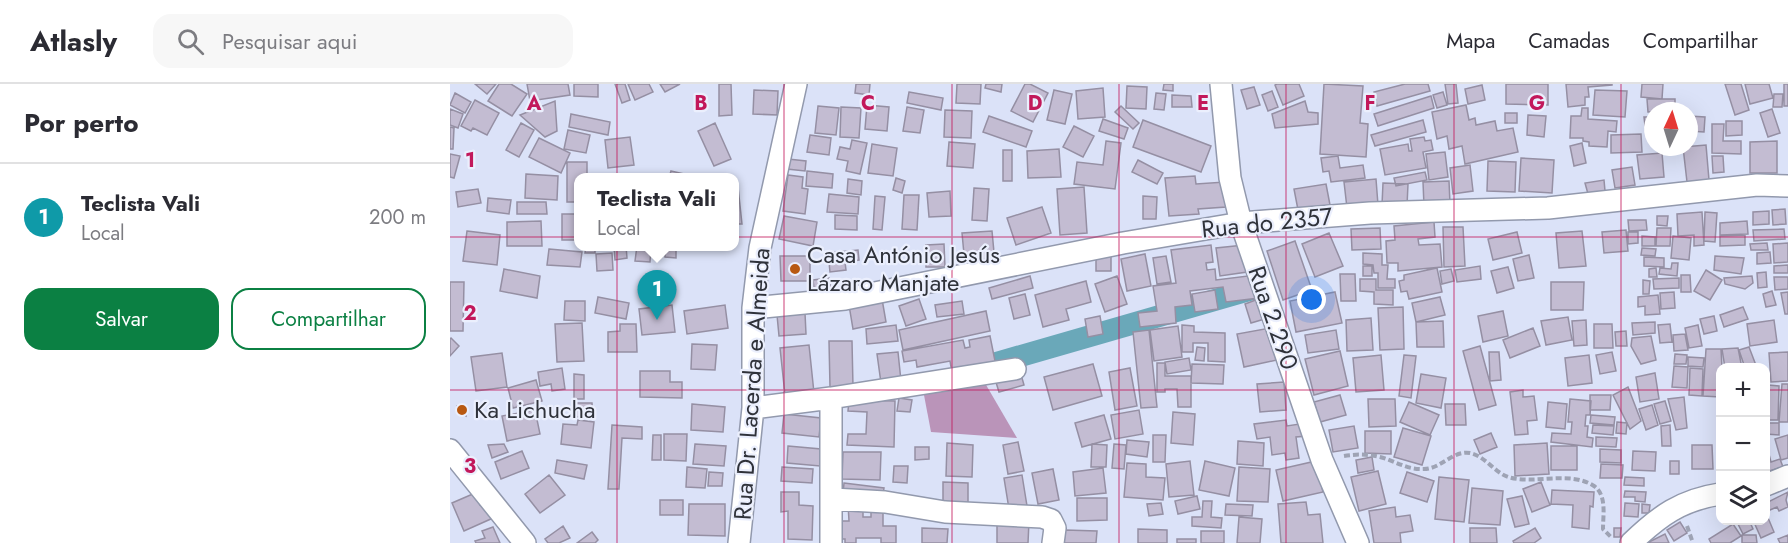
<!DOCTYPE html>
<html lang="pt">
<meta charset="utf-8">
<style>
body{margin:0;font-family:Jost,sans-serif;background:#f7f7f7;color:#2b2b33}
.controls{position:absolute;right:18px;bottom:18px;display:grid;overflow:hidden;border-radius:12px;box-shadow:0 6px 24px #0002}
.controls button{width:54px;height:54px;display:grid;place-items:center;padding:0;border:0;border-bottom:2px solid #e1e1e2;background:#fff;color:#2b2b33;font:30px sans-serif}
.compass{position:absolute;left:1194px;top:18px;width:54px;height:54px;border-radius:50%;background:#fff;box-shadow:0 6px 24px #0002;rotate:4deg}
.you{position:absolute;left:862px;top:216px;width:21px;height:21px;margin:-15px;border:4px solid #fff;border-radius:50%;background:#1a73e8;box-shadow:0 0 0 9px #1a73e833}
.badge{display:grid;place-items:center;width:39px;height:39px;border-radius:50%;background:#0b8043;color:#fff;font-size:20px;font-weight:700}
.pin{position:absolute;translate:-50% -50px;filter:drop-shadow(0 2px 3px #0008)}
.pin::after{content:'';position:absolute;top:32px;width:21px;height:18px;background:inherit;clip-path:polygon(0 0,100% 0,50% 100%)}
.popup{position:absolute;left:124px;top:89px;width:165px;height:78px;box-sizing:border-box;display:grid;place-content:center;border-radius:12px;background:#fff;filter:drop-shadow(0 2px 4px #0005);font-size:20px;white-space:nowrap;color:#7c7c81}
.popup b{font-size:22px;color:#2b2b33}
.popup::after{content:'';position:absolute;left:50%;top:100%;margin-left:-12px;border:12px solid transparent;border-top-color:#fff}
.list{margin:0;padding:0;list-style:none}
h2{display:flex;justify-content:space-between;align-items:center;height:78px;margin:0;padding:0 24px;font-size:26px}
h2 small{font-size:20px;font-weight:400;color:#7c7c81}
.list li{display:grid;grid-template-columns:39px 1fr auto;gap:18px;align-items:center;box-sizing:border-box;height:108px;padding:0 24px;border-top:2px solid #e1e1e2}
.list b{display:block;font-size:22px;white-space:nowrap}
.list p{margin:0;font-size:20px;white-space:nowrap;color:#7c7c81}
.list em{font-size:20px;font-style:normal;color:#7c7c81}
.actions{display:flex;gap:12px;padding:18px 24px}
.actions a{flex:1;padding:14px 0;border:2px solid #0b8043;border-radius:18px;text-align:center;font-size:21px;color:#0b8043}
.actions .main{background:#0b8043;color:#fff}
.icon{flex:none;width:33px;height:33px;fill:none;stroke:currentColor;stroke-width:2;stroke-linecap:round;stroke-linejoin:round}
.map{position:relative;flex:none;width:1338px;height:459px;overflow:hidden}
header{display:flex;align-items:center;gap:36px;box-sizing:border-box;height:84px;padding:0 30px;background:#fff;border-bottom:2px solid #e1e1e2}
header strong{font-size:28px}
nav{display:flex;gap:33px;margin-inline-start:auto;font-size:21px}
.search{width:420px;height:54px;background:#f7f7f7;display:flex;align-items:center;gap:15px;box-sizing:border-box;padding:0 21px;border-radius:18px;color:#7c7c81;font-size:22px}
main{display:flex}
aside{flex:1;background:#fff}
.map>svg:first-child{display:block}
.forest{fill:#ba94b9}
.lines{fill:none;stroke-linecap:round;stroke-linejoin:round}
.canal{stroke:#6aa8b9;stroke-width:22}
.building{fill:#c3bcd2;stroke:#958fa3;stroke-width:1.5}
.street-casing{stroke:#9299ad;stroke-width:24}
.path{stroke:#9ea3b4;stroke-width:4;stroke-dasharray:6 3;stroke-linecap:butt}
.street{stroke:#fff;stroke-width:21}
.grid{fill:none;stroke:#c2185b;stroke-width:1.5;stroke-opacity:0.55}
.poi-dot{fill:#b85811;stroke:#ebeffd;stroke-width:2}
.labels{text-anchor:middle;stroke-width:4.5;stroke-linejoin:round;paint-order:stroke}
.street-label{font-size:24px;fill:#2f323a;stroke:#ebeffd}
.poi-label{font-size:24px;fill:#2f323a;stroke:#ebeffd;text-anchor:start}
.grid-label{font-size:20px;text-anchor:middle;font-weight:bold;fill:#c2185b;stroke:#ebeffd;stroke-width:4.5;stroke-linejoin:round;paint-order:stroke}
</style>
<header>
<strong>Atlasly</strong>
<div class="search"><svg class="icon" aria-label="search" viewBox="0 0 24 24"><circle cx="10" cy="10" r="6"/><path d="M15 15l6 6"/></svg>Pesquisar aqui</div>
<nav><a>Mapa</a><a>Camadas</a><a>Compartilhar</a></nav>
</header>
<main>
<aside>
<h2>Por perto<small></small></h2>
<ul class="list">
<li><span class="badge" style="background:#0f9aa8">1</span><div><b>Teclista Vali</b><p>Local</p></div><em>200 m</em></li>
</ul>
<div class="actions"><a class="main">Salvar</a><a>Compartilhar</a></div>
</aside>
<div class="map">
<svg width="1338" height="459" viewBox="0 0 1338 459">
<rect width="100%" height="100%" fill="#dbe2f8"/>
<!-- forest -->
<path class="forest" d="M532,294L567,354L481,348L474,311Z"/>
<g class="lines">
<!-- canal -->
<path class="canal" d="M529,284L803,205"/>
</g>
<!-- building -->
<path class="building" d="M25,0H46L37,10Z
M49,0H61L77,10L62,32L38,17Z
M77,0H118L120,11L80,17Z
M124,0H148V13L124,12Z
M165,0H175L180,16L172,19Z
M178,0H199L203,8L185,16Z
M210,0H230L215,8Z
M269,0H281L282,31L269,32Z
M406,0H420L419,11L405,9Z
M507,0H531L530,20L506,19Z
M536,0H552L551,8L535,4Z
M575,0H580L598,9L583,38L561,27Z
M714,0H723V7L713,6Z
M827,0H849L854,12L833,21L825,1Z
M874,0L913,2L910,39L918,40L916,73L870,70Z
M955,0H978L980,7L927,22L924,8Z
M995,0H1006L1008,19L998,20Z
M1056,0H1098V21L1056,20Z
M1116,0H1162V1L1138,3L1139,13H1135V21L1118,23Z
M1192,0H1213L1212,15L1191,13Z
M1275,0H1291L1299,26L1285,31Z
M1295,0H1319L1323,14L1300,20Z
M1334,0H1338V22H1334Z
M1032,1L1035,16L1018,20L1015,5Z
M677,2L697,3L696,25L676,24Z
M804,3L810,21L797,25L791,6Z
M653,4L655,33L628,35L626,7Z
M304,6L328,7L327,31L303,30Z
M604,6L622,10L615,40L597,36Z
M1145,6L1177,7L1175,33L1143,31Z
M822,7L828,23L818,27L812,11Z
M459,8L493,14L491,26L457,19Z
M993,8L997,21L987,24L983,11Z
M5,9L21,18L15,29L0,21Z
M706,9L716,10L714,26L704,25Z
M1324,10H1333L1332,23H1323Z
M722,11L741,12L742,23H722Z
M981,12L984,24L928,42L924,30Z
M1197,15H1225V27L1198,28Z
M25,16L49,29L37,51L23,44L21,47L11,42Z
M105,17L107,47L95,53L70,31Z
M855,17L858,28L868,29V40L825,44L822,30Z
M417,21L439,23L437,47L415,45Z
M1016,21L1019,36L1025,34L1026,41L1045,37L1047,47L1063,44L1068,68L1015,80L1012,62L999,65L997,52L987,55L982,28Z
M368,22L389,24L386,51L365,49Z
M671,22L689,39L683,45L665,28Z
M391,23L411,24L409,54L390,53Z
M457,23L474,26L470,49L453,47Z
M1132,24H1138V35L1167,37L1166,48L1158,47L1157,63L1139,62V58L1133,57V54H1120L1121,32H1131Z
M0,25L13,30L8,44L0,41Z
M1322,25L1330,49L1318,53L1310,29Z
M495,26L522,27L521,54L494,53Z
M1055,29H1067V39H1055Z
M121,30L160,38L158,51L119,43Z
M1078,31L1096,32L1094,53L1077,51Z
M539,32L582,47L576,63L533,48Z
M1239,32L1255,33L1254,48L1239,47Z
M1194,33H1203V49L1196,50Z
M653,35L678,44L674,55L649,47Z
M693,36L761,62L751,88L683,63Z
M973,36L976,48L925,62L921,51Z
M1276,37H1292V51L1276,52Z
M71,39L84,46L69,73L56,66Z
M265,39L281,75L264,82L248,47Z
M1262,40H1274L1273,57H1291V70L1262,69Z
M624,42L644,52L633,73L613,63Z
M0,43L4,44L3,65H0Z
M118,46L140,51L136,69L114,65Z
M1191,50L1192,68L1161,69V51Z
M360,51L381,54L379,71L357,68Z
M180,53L184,81L158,84L155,56Z
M974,53L975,57L981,56L983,66L973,68L976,84L935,91L930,65L958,60L959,67H962L960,55Z
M89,54L120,69L111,89L79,73Z
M402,56L417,59L410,90L396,87L398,77L387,75L390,63L400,65Z
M656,57L671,59L665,105L624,100L627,78L653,81Z
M1327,57V89H1300V58Z
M499,58L525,60L523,84L497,82Z
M1132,59L1136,79L1124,82L1120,62Z
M422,60L447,64L443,92L418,89Z
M1256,61L1259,96L1237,98L1233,63Z
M1218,63H1229V69H1218Z
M609,65L611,93L578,94L577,67Z
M553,66H562V97H553Z
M995,68L998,93L979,96L976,70Z
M1212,69L1214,93L1190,95L1187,71Z
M0,70L10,72L4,94L0,93Z
M888,72L890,84L913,81L915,94L881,98L879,87L873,88L871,74Z
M1262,72H1273L1274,88L1263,89Z
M1071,74L1104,76L1102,109L1069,107Z
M338,75L356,77L355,87L337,85Z
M688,76L713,89L707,100L682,88Z
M1038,77L1066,78L1065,108L1037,107Z
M117,78H137V94H129V118H117Z
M1020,81L1023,107L1003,110L1000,84Z
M1182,83L1185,101L1165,104L1162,86Z
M221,87L247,93L219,94Z
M357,87L383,90L382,104L356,102Z
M975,88L977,96L946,102L944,94Z
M76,90L108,92L107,116L75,114Z
M338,91L353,93L352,104L358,105L355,130L333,127Z
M745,92L746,100L775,98L776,123L748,125L749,130L719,132L715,94Z
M446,94L455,97L452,109L443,106Z
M398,95L412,97L411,111L397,109Z
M926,95L928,121L897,124L894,98Z
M1154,96L1155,107L1138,110L1135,99Z
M999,97L1000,120L974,122L973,98Z
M933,99L958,100L957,122L932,121Z
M876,100L880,121L848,126L844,105Z
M288,103L292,140H285V104Z
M634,103L637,149L610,151L607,105Z
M524,104L539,105L537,137L522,136Z
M28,105L31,119L8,123L6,108Z
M500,107L501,132L479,133L477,109Z
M379,110L409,113L408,130L377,128Z
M454,111H469L467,146L452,145Z
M425,112L435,113L432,146L423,145Z
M693,112L707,113L706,135H693Z
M38,114L61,116L59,130L37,127Z
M67,118H96L97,130H67Z
M592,123L601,149L566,161L557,134Z
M1335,125L1336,140L1323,141L1322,126Z
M1319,127V140L1303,141V128Z
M1252,128L1254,161L1244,162V151L1228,152L1227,130Z
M1255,128L1267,129L1265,158L1254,157Z
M112,130H129V156H112Z
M385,131L407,132V146L385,145Z
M334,132L367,138L363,162L329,155Z
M1207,132H1218L1217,142L1207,141Z
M1178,136H1196L1197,146L1179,147Z
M91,137L92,162H57V138Z
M1297,137L1298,150L1270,151V139Z
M984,138L985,153L968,155L969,161L990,160L992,183L948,187V179H937L936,157L945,156L944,142Z
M993,143H1013L1015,182L994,183Z
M930,144L931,165L902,166L901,145Z
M1207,144H1221L1220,162H1206Z
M1334,145L1335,155L1304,157L1303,146Z
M1176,146L1178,167L1154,169L1152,148Z
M17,147L50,151L47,181L13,177Z
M542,147L545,179L515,181L512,149Z
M1132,147L1136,182L1109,184L1106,149Z
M1067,148L1072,169L1043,176L1038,155Z
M1178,148H1188V159L1178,160Z
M879,149L893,182L865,193L852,160Z
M1295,151V161L1270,162V152Z
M1192,152L1205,153V162H1192Z
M1223,152L1241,154L1239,176L1221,174Z
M845,157L862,206L833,216L817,167Z
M1317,159L1318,166H1301L1300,160Z
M1338,159V178L1324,179L1323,160Z
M494,160L495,183H476V161Z
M761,161L763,178L756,179L757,186L765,185L766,196L806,191L809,214L776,218L773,203L740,207L742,221L725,223L726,239L690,243L688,229L707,227L703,202L726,199L721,166Z
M794,161L797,188L770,192L766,164Z
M136,162H145V169H135Z
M176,162L177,174L165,176L164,163Z
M187,162H201L200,178L185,177Z
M215,162H226V174L215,173Z
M1192,164L1206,165L1205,172L1191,171Z
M99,165L132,168L130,183L97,181Z
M408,166L409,176L395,178L396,186L380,188L378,169Z
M646,168H661V187H646Z
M1320,168L1321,179L1307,180V169Z
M162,169L163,186L147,187L146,170Z
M913,169L932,170V181H938L937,195H945V204H928V189H924L923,181L913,180Z
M695,170L701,202L677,207L671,175Z
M1079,171L1084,194L1068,197L1063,175Z
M330,172H360V197H331Z
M716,172L721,198L707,200L703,174Z
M1265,172L1294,174L1291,190L1264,186Z
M1194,173L1214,174V183L1194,182Z
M1222,179H1228L1227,192L1209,190L1210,184L1221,185Z
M1338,181V189H1324V182Z
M913,182H922V192H913Z
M1030,182L1031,195L1007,198L1005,186Z
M1058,183L1064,204L1047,209L1041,187Z
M987,184L992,208L959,215L957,207L951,208L949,197L954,196V191Z
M1206,184L1207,193H1199V185Z
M54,185L90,192L87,214L50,207Z
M1001,185L1004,197L992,200L990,187Z
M1256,186L1272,196L1260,216L1244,207Z
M1316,188L1317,203L1308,204L1307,189Z
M890,190H905L906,217H891Z
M1231,191H1240L1241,208H1231Z
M580,192L583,204L542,215L539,204Z
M667,192L677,220L655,228L645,200Z
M1302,192L1303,199L1295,205L1275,200L1274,194Z
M1324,193H1338V205L1325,206Z
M379,194L382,210L365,212L363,196Z
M1229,194V204L1204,205L1203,195Z
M910,195H926V206H943V221L924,220V208L910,207Z
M1193,196L1200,197L1199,210H1193Z
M636,197L641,218L616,225L619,236L593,243L585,211Z
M0,198H14L13,247H0Z
M1101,198H1134L1133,226H1101Z
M765,206L768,225L745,228L742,210Z
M1322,207L1326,221L1316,223L1313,210Z
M885,208L892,239L846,248L840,217Z
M1224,208L1225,224L1211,225L1210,209Z
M1338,208V230H1335L1331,209Z
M575,210L580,231L564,235L559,214Z
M1208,211L1210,230L1195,231V222L1188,223V213Z
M148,213L179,219L176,235L145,229Z
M990,213L995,231L966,238L962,219Z
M811,214L818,234L801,239L795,220Z
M432,215L436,238L403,245L399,221Z
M469,215L476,235L456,242L449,222Z
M115,217H135V237L114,236Z
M512,217L514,230L487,233L485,221Z
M222,221L225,248L192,251L189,225Z
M275,221L278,244L237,250L234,227Z
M953,223L954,265L930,266L928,224Z
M1293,223L1298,235L1274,243L1270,231Z
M536,227L540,247L453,266L449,246Z
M1053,227L1058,252L1033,258L1028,232Z
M355,229L356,250L329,252L327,231Z
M650,232L653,250L638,253L635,235Z
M1264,232L1267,247L1254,250L1250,235Z
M1118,233L1122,256L1096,261L1091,237Z
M921,234L923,266L897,267L896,236Z
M1136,236L1137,261L1124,262L1122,237Z
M1324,236L1327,258L1300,262L1297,240Z
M993,237L994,263H967L966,238Z
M1205,238V249L1183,251L1182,239Z
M132,239L134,277L107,278L105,240Z
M170,240H186L187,268H158V248L170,247Z
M1144,240H1162L1163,264H1144Z
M1220,240L1222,258L1210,259L1208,241Z
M446,241L448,257L417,260L416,245Z
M732,241L744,242V248L775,249V278L758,277V259H743V268H732Z
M1248,241L1252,262L1239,264L1235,244Z
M728,242L732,273L704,277L700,246Z
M820,244L827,276L794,283L787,250Z
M1083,244L1090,262L1060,274L1053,256Z
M699,246L707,323L691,324L683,248Z
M886,246L889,265L858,269L855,251Z
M1176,247L1177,262H1166L1165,248Z
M1235,250L1238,266L1224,267L1223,251Z
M540,252L546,282L502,289L500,277L467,283L466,276L454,278L452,267L513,256L515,264L520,263L519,256Z
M1201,252L1206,276L1191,280L1181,262L1182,254Z
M1,254L9,262L0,272V255Z
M379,257H402L403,303H380Z
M242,260L267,261L265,286L241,285Z
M359,261L364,309L335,311L330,264Z
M1030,262L1046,321L1029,326L1013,267Z
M747,263L755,264L754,277L745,276Z
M1299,263L1307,284H1295L1289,266Z
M1288,264L1292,284H1275L1272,265Z
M1256,265H1271L1272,284H1270V313L1253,312Z
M890,267L898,302L864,311L855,275Z
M448,268L451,297L431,299L427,270Z
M1039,268H1049L1051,296L1040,297Z
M1162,268L1166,287L1150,290L1146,271Z
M1338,268V297L1321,298L1319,269Z
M52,269L57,303L26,307L21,273Z
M1225,270L1237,271L1236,280H1224Z
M931,271L934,306L906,308L903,274Z
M954,271L966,272L961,314L949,312Z
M1139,271L1142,299L1118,302L1115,274Z
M1238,273L1254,274L1253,283L1238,282Z
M739,274L741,286L717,290L715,278Z
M707,279H715V292H741V323H728L727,305H715V308H707Z
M643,280L652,312L603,326L594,293Z
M742,280L774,281L773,300L741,299Z
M1224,282L1238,283L1237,304L1222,303Z
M112,284L115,305L102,307L101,300L90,302L88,288Z
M680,284L687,322L665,326L659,288Z
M1240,284L1253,285L1252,312L1239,311Z
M190,287H220V298H232V314L190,313Z
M570,287L574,301L549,308L545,295Z
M1205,289L1209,315L1190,318L1186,293Z
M124,290L134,291V315H124Z
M971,290L996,294L991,324L966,319Z
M86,296L92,317L63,324L58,304Z
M834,298L836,326L810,328L807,300Z
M1332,300H1338V338H1329Z
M1318,301L1329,302L1328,336H1317Z
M1178,303L1191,337L1180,345L1163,311Z
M1073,306V313L1084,312L1087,336L1077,337L1078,350L1065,351L1060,308Z
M890,311L896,331L870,338L864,318Z
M1140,311H1161L1160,326H1140Z
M1234,313L1237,344L1226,346L1218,315Z
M449,314L462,316L460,328L447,327Z
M918,315H945L946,342L919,343Z
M1120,315L1141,317L1140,331H1136L1135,342H1138L1137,353L1143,354L1142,363L1101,358L1102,349L1121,350L1122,338H1118Z
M399,316L445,317L444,363L397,361L398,350H416L417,328L398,327Z
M1215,317L1221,337L1210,340L1204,320Z
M959,318L989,331L980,351L950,338Z
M1098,318L1117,320L1115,345L1096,343Z
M124,319H142L143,332L125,333Z
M242,320L275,323L273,348L241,346Z
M995,320H1015L1016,341H996Z
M1202,321L1208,341L1196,346L1189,325Z
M7,322H16V332L7,327Z
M85,326L90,350L57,357L52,332Z
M689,326L693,350L665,355L661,331Z
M723,328L745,330L743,361L721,359Z
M334,330L371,334L369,353L332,349Z
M654,331L661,355L632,363L625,339Z
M1141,331L1165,333L1164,341L1140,339Z
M128,336L144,338L141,364L111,360L113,340L127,341Z
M836,336L837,342L856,339L857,352L846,353L849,374L836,376L835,369L822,371L820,353L807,355L804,340Z
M1167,338L1177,339L1176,350L1166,349Z
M1316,339H1329V351L1316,350Z
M162,341L192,343V355L172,354L169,405H158Z
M1143,341L1164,342L1163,351L1142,349Z
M1220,341L1221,362H1212L1211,342Z
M904,342L908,364L883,368L879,346Z
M953,344L981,352L972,381L944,373Z
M915,347H941V370L915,369Z
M1041,349L1047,363L1030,370L1024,356Z
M214,350H237L236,377L214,376Z
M203,351H211V376H202Z
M703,351H716L715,378H703Z
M1338,351V374L1331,376L1325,355Z
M1146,353L1167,354L1166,363L1146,362Z
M677,356L699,358L697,373L676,370Z
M788,357L814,359L813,382L787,380Z
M568,358L574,387L558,390L553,361Z
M497,359L523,361L522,393L496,392Z
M1097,359L1099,390L1065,392L1064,361Z
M1316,359L1321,378L1330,375L1333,383L1316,388Z
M54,360L58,368L42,374L38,361Z
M245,360L276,362L274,382L243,380Z
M642,360L657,361L656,383H641Z
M664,360L676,361L674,385L662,384Z
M1242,361H1262L1263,385H1242Z
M338,362L371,365L370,382L337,379Z
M1101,362H1127V386H1101Z
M465,363H479V375L465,376Z
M1150,365L1171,366V379L1150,378Z
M72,367L79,384L51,395L45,378Z
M1183,367L1206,368L1205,387L1182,386Z
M393,368H431L430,396L392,395Z
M922,373L924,386L908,389L906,376Z
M107,376L137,381L134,395L105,389Z
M740,377L744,411L719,413L716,380Z
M755,377L785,384L779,412L749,406Z
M866,377L873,408L833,417L826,386Z
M1220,377H1229V390H1220Z
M677,379L696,380V393L715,394L713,416L674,413Z
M1151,380L1173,381L1172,394H1150Z
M444,382H458L457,399L443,398Z
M237,383L257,385L255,404L236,403Z
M332,383L363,385L362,399L331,397Z
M789,383L820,385L818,418L787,417Z
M653,384L656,409L625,412L623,388Z
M603,385L609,416L588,420L582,389Z
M928,387L936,420L909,427L901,393Z
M259,388L273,389L272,402H258Z
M957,388L984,397L977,418L950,409Z
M99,391L115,411L90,429L75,410Z
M572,391L577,422L559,425L554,394Z
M989,393L1019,396L1014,438L985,435Z
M1175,393L1194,394V402L1174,401Z
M493,398L518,399V424L493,423Z
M1091,398L1100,421L1082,428L1073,405Z
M394,399L434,404L432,416L393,410Z
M1022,404L1053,407L1050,441L1019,439Z
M1102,406L1144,408L1143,423L1140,422L1139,445L1122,443L1123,421L1101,420Z
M1175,407L1196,408L1195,418L1185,417V413H1174Z
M331,408H349V421L363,422L362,456L338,455V427L331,428Z
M1338,408L1336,416L1338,423L1329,427L1327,423L1320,426L1316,419Z
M25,409L30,421L36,418L43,434L14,447L2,419Z
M747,412L750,425L728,430L725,417Z
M1072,412L1079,440L1065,443L1057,415Z
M627,414H657V436L627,437Z
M210,416H233V431H210Z
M753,417H762L761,433L772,434L771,444L742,442V433H752Z
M856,418L858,431L870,430L873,459H831L828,420Z
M711,419L713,430L699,432L697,420Z
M1175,419L1189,420L1188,433L1174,432Z
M239,420H275V452L238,451Z
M398,420H413V433H421V428H433V442H446V459H431V454H406V459H395V455H389V437H399Z
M776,420L803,421L802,432L775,431Z
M1192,420L1200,421L1199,429H1192Z
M945,423L946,433L960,431L963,447L950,449L951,459H924L919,427Z
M1316,429L1324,448L1311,454L1303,436H1316Z
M789,433L812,435L810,459H787Z
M1290,436H1299L1303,445L1293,450L1287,438Z
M547,437H579L578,459H547Z
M1230,438L1237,449L1224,457L1217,446Z
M1283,440L1291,452L1280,459H1261L1259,455Z
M113,442L120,454L109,459H98L95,455Z
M43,443L50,459H26L25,457L35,454L32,447Z
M472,444L498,445L497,459H472Z
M1020,444H1046L1047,459H1020Z
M1085,444L1091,454L1084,459H1064L1063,457Z
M1164,444H1171L1170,453H1164Z
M688,445L717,446V459H688Z
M615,446L647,447L646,459H614Z
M751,447H774V459H751Z
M142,448L148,456L145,459H127Z
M1215,450L1219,459H1200L1199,458Z
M1292,451H1306L1307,459H1292Z
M1338,451V459H1330L1328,455Z
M727,455H746V459H727Z"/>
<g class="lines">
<defs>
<path id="street" d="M771,0L780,94L791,139L872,376L908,459
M303,224L395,215L673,159L791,139L920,129L1098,124L1307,101L1338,102
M303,324L381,314L565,285
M0,366L75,459
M1316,401L1338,392
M383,415L435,418L495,428L592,433L601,436L605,444L603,459
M289,459L303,324V224L310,164L346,0
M381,459V314
M1181,459C1209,432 1231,416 1270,410"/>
</defs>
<!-- street casing -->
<use href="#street" class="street-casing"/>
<!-- path -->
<path class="path" d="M894,372C906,370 918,370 930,373C945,377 957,386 974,385C991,385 1003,366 1020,369C1035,372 1044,388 1058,393C1084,401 1120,386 1144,402C1157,411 1153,431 1153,445L1162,454
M1237,442L1243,459"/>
<!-- street -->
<use href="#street" class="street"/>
</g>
<!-- grid -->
<path class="grid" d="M167,0V459M334,0V459M502,0V459M669,0V459M836,0V459M1004,0V459M1171,0V459M0,153H1338M0,306H1270M1316,306H1338"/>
<!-- markers -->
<g class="poi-dot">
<circle cx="345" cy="185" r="6"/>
<circle cx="12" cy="326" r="6"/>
</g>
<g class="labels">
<!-- street labels -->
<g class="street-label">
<text transform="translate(817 139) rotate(-6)" y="8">Rua do 2357</text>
<text transform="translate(823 234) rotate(71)" y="8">Rua 2.290</text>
<text transform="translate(302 300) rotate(-86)" y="8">Rua Dr. Lacerda e Almeida</text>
</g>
<!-- poi labels -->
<g class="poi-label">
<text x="357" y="179">Casa António Jesús<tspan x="357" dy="28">Lázaro Manjate</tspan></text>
<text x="24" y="334">Ka Lichucha</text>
</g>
</g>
<g class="grid-label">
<text x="84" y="26">A</text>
<text x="251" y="26">B</text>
<text x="418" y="26">C</text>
<text x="585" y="26">D</text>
<text x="753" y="26">E</text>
<text x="920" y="26">F</text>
<text x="1087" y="26">G</text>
<text x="20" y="83">1</text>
<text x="20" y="236">2</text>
<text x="20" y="389">3</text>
</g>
</svg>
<div class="controls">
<button>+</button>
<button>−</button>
<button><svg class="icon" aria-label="layers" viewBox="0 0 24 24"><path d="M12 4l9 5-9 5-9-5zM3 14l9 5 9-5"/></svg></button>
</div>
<svg class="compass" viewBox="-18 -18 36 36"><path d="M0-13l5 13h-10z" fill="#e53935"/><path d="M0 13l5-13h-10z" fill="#7c7c81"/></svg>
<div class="you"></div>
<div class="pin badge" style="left:207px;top:236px;background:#0f9aa8">1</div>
<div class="popup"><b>Teclista Vali</b>Local</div>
</div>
</main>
